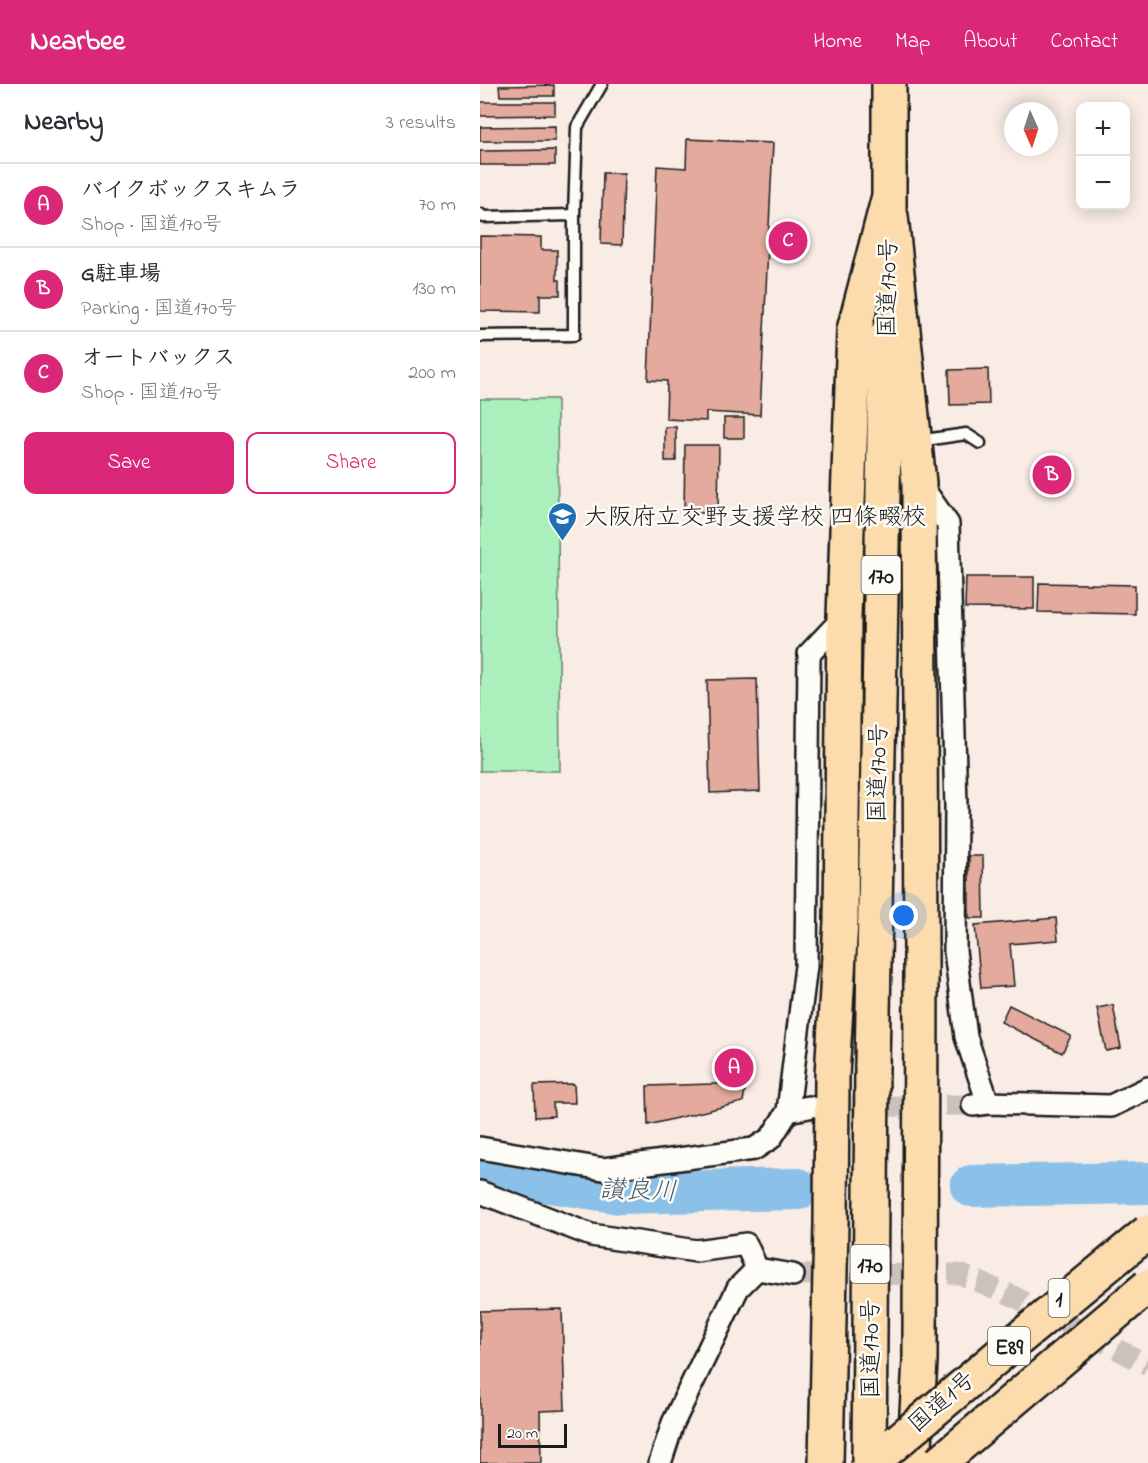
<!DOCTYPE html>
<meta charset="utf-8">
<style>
body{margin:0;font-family:"Indie Flower","Klee One",sans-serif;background:#f2f2f3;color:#2b2b33}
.controls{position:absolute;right:18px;top:18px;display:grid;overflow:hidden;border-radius:12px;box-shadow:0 3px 15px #0003}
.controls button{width:54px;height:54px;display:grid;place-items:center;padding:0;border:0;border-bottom:2px solid #e1e1e2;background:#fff;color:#2b2b33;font:30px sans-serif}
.compass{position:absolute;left:524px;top:18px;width:54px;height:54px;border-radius:50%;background:#fff;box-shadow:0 3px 15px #0003;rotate:177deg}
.scale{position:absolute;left:18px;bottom:15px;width:69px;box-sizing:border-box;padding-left:6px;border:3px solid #1c1c1c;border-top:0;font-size:16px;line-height:21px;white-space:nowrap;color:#1c1c1c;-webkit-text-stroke:4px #fdfcf7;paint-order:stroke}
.you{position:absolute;left:424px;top:832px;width:21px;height:21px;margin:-15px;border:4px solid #fff;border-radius:50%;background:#1a73e8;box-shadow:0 0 0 9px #1a73e833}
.badge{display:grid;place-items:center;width:39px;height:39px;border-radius:50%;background:#db2777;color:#fff;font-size:20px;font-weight:700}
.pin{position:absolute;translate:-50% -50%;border:3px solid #fff;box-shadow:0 2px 6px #0006}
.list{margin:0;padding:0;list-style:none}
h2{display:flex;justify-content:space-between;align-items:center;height:78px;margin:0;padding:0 24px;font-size:26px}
h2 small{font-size:20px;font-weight:400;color:#7c7c81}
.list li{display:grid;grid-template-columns:39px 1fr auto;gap:18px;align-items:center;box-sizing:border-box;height:84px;padding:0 24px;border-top:2px solid #e1e1e2}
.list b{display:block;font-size:22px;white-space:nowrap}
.list p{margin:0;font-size:20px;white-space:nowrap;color:#7c7c81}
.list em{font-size:20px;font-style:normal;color:#7c7c81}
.actions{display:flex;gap:12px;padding:18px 24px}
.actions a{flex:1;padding:14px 0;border:2px solid #db2777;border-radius:12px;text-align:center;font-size:21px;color:#db2777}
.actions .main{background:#db2777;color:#fff}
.map{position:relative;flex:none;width:668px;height:1379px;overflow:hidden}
header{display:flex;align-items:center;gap:36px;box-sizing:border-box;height:84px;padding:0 30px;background:#db2777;color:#fff}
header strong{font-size:28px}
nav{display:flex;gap:33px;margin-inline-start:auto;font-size:21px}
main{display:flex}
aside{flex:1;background:#fff}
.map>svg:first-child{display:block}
.pitch{fill:#abf0bc;stroke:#64866c;stroke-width:1.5}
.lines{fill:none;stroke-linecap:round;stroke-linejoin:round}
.river{stroke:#8bc1e9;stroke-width:42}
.building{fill:#e3aa9d;stroke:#1c1c1c;stroke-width:1.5}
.minor-tunnel{stroke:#ccc2bd;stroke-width:21;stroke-dasharray:21 10;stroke-linecap:butt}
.service-casing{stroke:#1c1c1c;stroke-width:15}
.minor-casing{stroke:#1c1c1c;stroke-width:26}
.trunk-casing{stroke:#1c1c1c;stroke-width:38}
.service{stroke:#fdfcf7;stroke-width:10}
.minor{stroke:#fdfcf7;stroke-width:21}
.trunk{stroke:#fcdcac;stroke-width:33}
.trunk-bridge-casing{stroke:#1c1c1c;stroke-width:38;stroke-linecap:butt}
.motorway-bridge-casing{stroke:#1c1c1c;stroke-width:38;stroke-linecap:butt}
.trunk-bridge{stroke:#fcdcac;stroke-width:33}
.motorway-bridge{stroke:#fcdcac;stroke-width:33}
.labels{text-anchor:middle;stroke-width:5;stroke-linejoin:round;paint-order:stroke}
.shield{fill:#fdfcf7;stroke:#605f5e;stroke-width:1.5}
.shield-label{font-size:22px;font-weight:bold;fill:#1c1c1c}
.street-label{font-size:24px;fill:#1c1c1c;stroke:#fdfcf7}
.poi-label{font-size:24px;fill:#1c1c1c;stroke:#fdfcf7;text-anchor:start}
.water-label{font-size:26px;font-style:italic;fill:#485e6e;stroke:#fdfcf7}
</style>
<header>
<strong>Nearbee</strong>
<nav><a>Home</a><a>Map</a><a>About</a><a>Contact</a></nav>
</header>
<main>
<aside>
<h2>Nearby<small>3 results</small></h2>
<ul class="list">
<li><span class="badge">A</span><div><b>バイクボックスキムラ</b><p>Shop · 国道170号</p></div><em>70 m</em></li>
<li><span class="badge">B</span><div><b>G駐車場</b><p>Parking · 国道170号</p></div><em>130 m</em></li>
<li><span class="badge">C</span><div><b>オートバックス</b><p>Shop · 国道170号</p></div><em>200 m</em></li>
</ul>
<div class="actions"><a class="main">Save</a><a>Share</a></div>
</aside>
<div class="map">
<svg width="668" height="1379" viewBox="0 0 668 1379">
<rect width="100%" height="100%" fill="#f8ece5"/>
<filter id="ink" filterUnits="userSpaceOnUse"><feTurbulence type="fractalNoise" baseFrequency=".0167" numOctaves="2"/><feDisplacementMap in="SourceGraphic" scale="12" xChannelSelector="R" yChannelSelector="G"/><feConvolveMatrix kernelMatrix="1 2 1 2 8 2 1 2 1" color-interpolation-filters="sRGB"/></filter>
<g filter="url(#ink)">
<!-- pitch -->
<path class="pitch" d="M0,315H77L80,687H0Z"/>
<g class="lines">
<!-- river -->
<path class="river" d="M0,1084L57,1096L140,1109L318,1105
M491,1102L668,1099"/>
</g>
<!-- building -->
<path class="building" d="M74,1V12H20L19,2Z
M0,18H75V31L0,32Z
M75,42V57H0V43Z
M207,55L293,59L280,331L226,328V337L186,335L187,297L168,296L177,82L206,84Z
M75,66V81H0V67Z
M123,89H144L142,161L121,160Z
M0,152L61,153V166H77V196H80V211H60V228L0,227Z
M508,285L509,320L470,321L469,286Z
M244,334H264V354H244Z
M185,343H196V377H185Z
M205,361H239L238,429H204Z
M486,493H554V525L485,524Z
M559,499L655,501V530L558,528Z
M277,595L280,707L230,709L227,596Z
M489,772H503L504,834H489Z
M576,834L578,856L530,860L534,902L501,904L495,841Z
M529,921L591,952L582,969L521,938Z
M633,921L641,964L626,967L617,924Z
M266,999L263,1018L168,1041L167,1002Z
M94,1000L95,1019H73L74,1032L55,1033L54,1001Z
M82,1225L85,1326L60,1327L61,1379H0V1227Z"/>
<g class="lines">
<!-- minor-tunnel -->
<path class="minor-tunnel" d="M341,1023L493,1021
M313,1191L480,1190L533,1212L668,1281"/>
<defs>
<path id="service" d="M0,130L3,133L94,131
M0,252L94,251V131L97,43L122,0
M438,357L486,350L500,359"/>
<path id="minor" d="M440,400L468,440L476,722L475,867L486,953L508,1019
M493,1021L508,1019L631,1022L668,1004
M308,1027L326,882L329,570L364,533
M0,1064L123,1085L274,1065L291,1054L308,1027L329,1023
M0,1108L111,1151L216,1167L266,1160L277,1185
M180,1379L193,1339L258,1204L277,1185L313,1191"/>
<path id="trunk" d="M409,0V134
M411,132L439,399L441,876L440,1277L434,1379
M392,982L406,252
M346,1379L351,1139L352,992L361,837L364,533L374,246L409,112"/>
</defs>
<!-- service casing -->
<use href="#service" class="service-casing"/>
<!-- minor casing -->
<use href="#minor" class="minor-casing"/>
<!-- trunk casing -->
<use href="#trunk" class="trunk-casing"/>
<!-- service -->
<use href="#service" class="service"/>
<!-- minor -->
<use href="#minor" class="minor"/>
<!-- trunk -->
<use href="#trunk" class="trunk"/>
<defs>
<path id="trunk-bridge" d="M389,1379L392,982"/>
<path id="motorway-bridge" d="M392,1379L530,1262L668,1148
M459,1379L668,1202"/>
</defs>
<!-- trunk-bridge casing -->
<use href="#trunk-bridge" class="trunk-bridge-casing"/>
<!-- motorway-bridge casing -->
<use href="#motorway-bridge" class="motorway-bridge-casing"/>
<!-- trunk-bridge -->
<use href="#trunk-bridge" class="trunk-bridge"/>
<!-- motorway-bridge -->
<use href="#motorway-bridge" class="motorway-bridge"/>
</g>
</g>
<!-- icons -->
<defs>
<symbol id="school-pin" viewBox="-11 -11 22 30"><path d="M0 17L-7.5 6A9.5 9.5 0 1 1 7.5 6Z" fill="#1f6fb2" stroke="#fdfcf7"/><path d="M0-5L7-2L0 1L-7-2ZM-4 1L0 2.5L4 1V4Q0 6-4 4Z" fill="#fff"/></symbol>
</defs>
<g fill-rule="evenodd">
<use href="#school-pin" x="66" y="416" width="33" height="45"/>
</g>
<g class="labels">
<!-- shield labels -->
<g class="shield">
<rect x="381.5" y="472" width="39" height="38" rx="4.5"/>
<rect x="370.5" y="1161" width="39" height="38" rx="4.5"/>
<rect x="568.5" y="1195" width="21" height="38" rx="4.5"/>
<rect x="508" y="1243" width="42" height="38" rx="4.5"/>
</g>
<g class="shield-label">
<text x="401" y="499">170</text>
<text x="390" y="1188">170</text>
<text x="579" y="1222">1</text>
<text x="529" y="1270">E89</text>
</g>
<!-- street labels -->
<g class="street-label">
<text transform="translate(407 204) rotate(-89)" y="8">国道170号</text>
<text transform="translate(397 689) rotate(-89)" y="8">国道170号</text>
<text transform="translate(390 1265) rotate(-90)" y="8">国道170号</text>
<text transform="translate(461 1317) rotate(-41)" y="8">国道1号</text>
</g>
<!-- poi labels -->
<g class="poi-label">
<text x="104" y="440">大阪府立交野支援学校 四條畷校</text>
</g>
<!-- water labels -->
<g class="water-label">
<text transform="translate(158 1105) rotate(2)" y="9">讃良川</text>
</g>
</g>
</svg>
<div class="controls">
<button>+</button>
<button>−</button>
</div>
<svg class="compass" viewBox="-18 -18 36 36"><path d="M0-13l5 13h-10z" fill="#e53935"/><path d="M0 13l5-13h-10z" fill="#7c7c81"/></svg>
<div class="scale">20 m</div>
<div class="you"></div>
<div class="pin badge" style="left:254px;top:984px">A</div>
<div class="pin badge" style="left:572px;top:391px">B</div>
<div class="pin badge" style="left:308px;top:157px">C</div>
</div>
</main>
